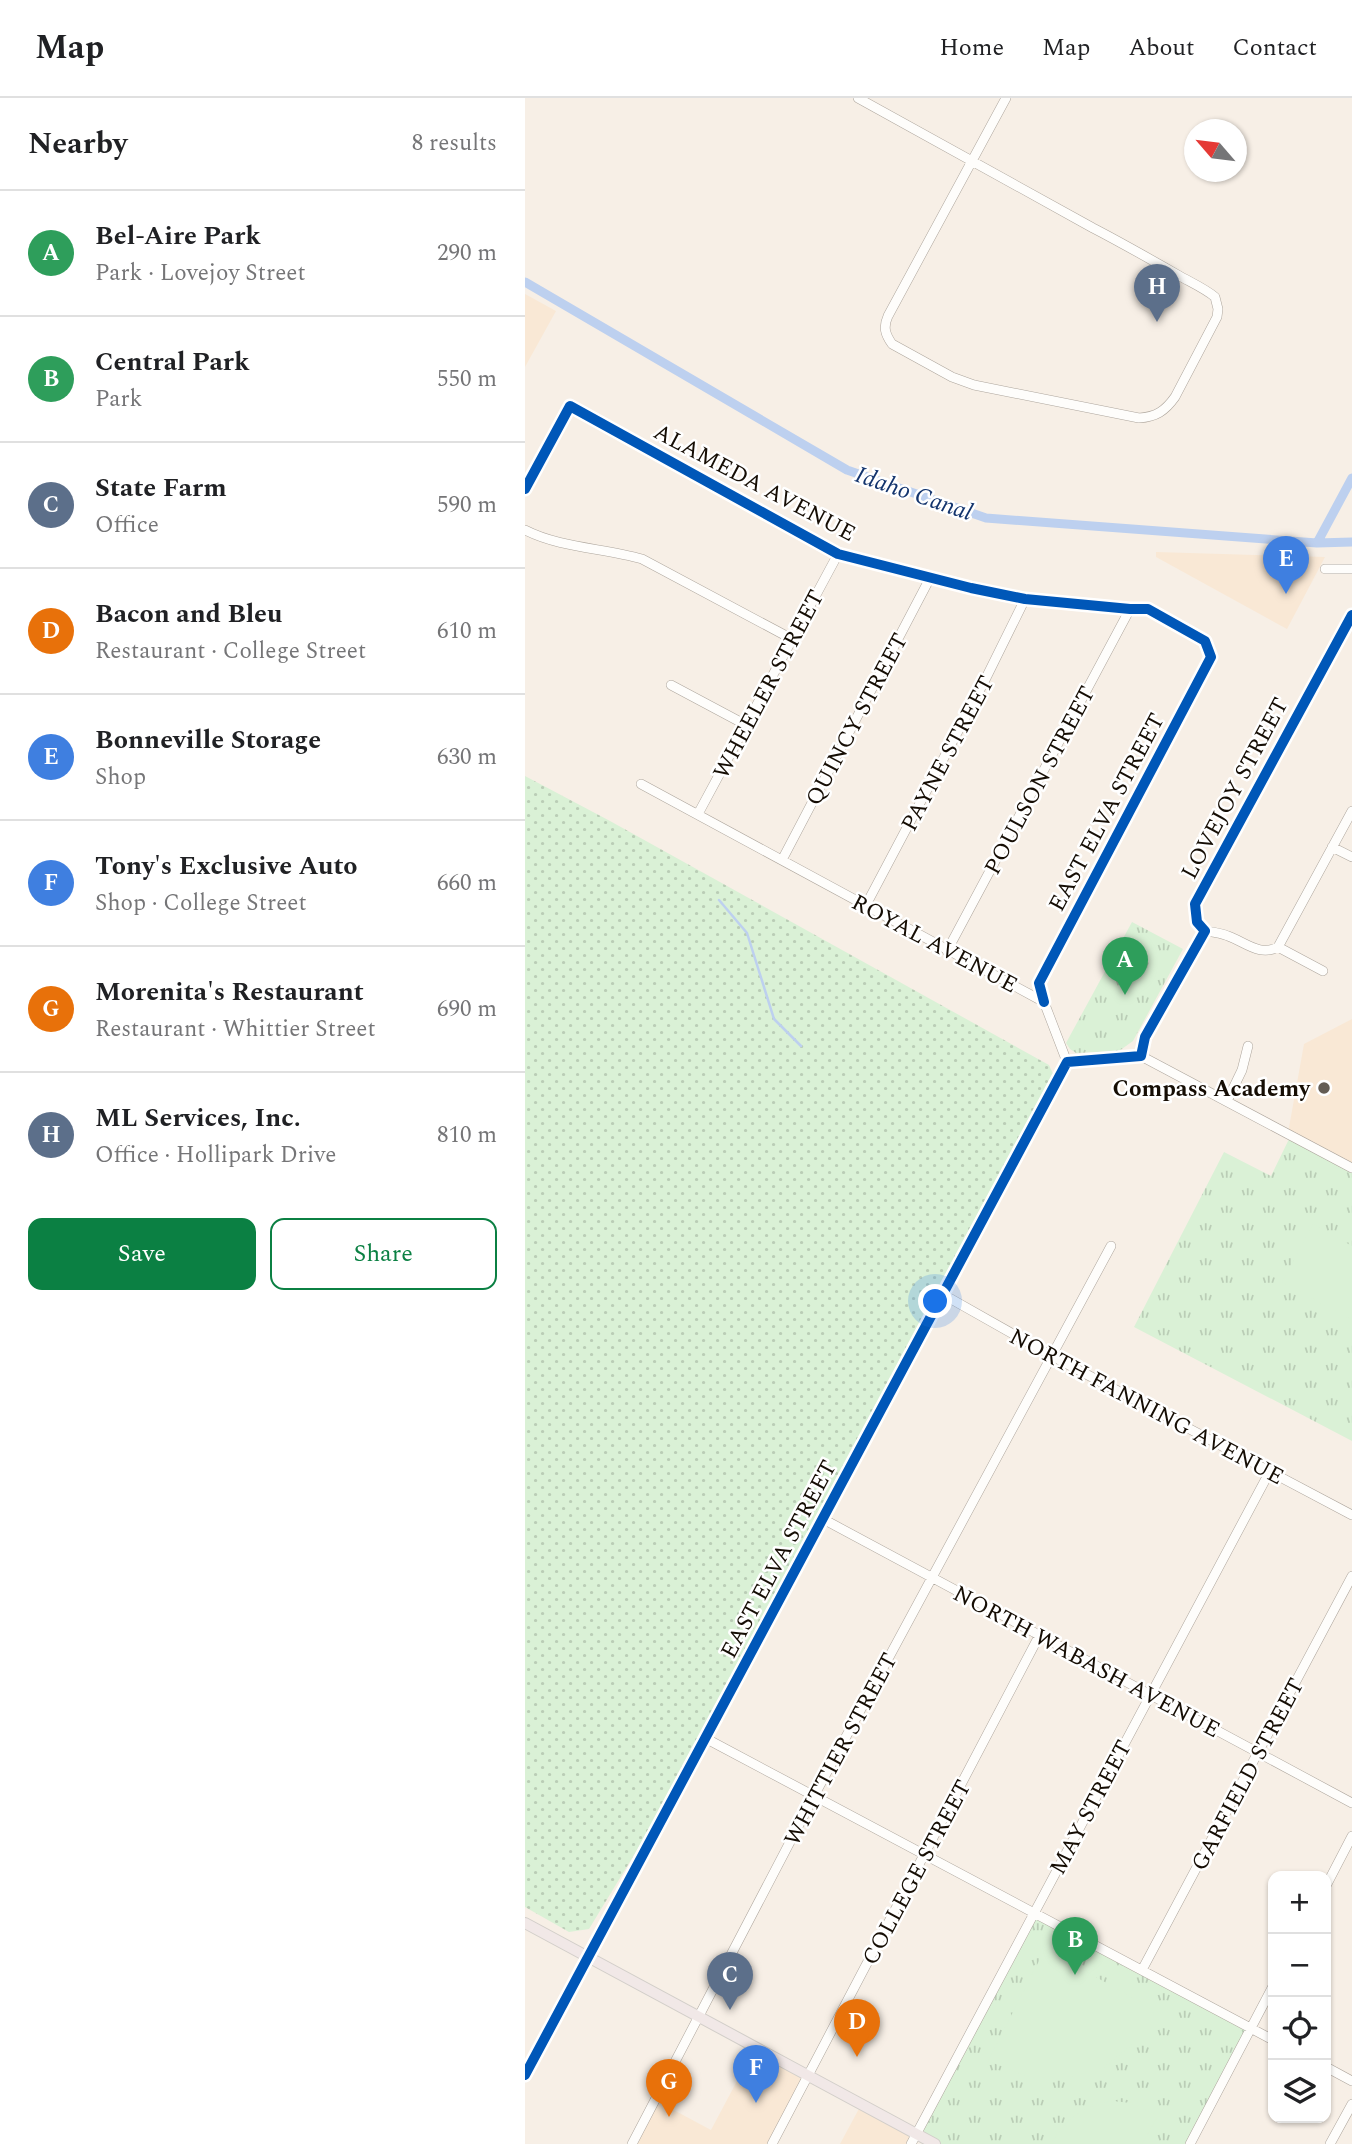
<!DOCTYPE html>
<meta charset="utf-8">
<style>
body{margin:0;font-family:Spectral,serif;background:#f2f2f2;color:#202124}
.controls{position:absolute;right:21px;bottom:21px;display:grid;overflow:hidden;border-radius:14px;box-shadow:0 2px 5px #0004}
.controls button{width:63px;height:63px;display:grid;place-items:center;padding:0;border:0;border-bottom:2px solid #e0e0e0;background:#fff;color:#202124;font:35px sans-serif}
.compass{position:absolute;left:659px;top:21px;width:63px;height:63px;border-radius:50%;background:#fff;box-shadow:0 2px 5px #0004;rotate:298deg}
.you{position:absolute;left:411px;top:1204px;width:24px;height:24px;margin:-18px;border:5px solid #fff;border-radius:50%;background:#1a73e8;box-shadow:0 0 0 10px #1a73e833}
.badge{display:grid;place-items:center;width:46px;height:46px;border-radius:50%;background:#0b8043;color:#fff;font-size:23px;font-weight:700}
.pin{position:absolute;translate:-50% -58px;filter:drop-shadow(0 2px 4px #0008)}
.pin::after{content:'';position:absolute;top:37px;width:24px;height:21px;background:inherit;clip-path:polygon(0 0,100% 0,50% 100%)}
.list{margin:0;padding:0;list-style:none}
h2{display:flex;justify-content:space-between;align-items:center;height:91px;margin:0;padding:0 28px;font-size:30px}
h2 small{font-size:23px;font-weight:400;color:#757577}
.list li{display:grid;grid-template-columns:46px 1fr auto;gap:21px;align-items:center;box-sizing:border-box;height:126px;padding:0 28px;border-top:2px solid #e0e0e0}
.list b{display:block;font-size:26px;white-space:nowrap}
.list p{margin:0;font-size:23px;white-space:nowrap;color:#757577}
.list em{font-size:23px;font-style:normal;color:#757577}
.actions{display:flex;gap:14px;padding:21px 28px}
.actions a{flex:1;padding:16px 0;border:2px solid #0b8043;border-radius:14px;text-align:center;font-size:24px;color:#0b8043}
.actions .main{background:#0b8043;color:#fff}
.icon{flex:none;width:38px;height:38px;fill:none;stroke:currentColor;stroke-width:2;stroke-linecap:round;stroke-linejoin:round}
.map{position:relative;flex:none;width:827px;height:2046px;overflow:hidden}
header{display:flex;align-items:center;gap:42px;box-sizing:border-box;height:98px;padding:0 35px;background:#fff;border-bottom:2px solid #e0e0e0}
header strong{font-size:33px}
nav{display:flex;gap:38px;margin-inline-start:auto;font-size:24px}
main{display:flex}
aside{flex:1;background:#fff}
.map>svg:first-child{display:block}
.built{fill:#f9e8d5}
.grass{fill:url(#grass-dots)}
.park{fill:url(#park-tufts)}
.garden{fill:#daf1d6}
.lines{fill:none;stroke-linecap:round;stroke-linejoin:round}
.stream{stroke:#bdd0ef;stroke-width:2.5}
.canal{stroke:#bdd0ef;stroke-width:9}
.minor-casing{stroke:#ada59c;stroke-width:10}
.major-casing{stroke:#d2cec9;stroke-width:12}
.minor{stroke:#fefdfb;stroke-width:9}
.major{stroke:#f1e8e7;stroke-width:10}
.cycleway-casing{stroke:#fff;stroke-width:15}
.cycleway{stroke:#0057b8;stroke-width:10}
.poi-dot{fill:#645c53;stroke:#fff;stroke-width:2.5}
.labels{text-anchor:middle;stroke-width:5;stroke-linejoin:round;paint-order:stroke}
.street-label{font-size:23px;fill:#150d04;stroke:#fff}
.poi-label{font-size:23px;font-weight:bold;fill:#150d04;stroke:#fff;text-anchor:end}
.water-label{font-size:24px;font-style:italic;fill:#13346d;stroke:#fff}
</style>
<header>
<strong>Map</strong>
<nav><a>Home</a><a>Map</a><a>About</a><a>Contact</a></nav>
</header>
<main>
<aside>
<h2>Nearby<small>8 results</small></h2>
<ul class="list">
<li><span class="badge" style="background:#2e9e5b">A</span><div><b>Bel-Aire Park</b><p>Park · Lovejoy Street</p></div><em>290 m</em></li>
<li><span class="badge" style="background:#2e9e5b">B</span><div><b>Central Park</b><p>Park</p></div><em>550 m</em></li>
<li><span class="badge" style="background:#5c6f8a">C</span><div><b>State Farm</b><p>Office</p></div><em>590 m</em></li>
<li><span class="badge" style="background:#e8710a">D</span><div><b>Bacon and Bleu</b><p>Restaurant · College Street</p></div><em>610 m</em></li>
<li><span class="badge" style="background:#3f7fe0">E</span><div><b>Bonneville Storage</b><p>Shop</p></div><em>630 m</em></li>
<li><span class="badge" style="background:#3f7fe0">F</span><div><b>Tony's Exclusive Auto</b><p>Shop · College Street</p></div><em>660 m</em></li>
<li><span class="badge" style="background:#e8710a">G</span><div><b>Morenita's Restaurant</b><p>Restaurant · Whittier Street</p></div><em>690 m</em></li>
<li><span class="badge" style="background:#5c6f8a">H</span><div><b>ML Services, Inc.</b><p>Office · Hollipark Drive</p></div><em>810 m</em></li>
</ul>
<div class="actions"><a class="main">Save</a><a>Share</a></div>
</aside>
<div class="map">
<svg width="827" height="2046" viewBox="0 0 827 2046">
<defs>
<pattern id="grass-dots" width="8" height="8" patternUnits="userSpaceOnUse" patternTransform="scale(1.75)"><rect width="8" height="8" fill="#daf1d6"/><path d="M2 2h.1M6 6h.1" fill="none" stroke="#bacdb6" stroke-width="1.8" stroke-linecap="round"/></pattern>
<pattern id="park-tufts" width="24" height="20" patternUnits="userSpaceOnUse" patternTransform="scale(1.75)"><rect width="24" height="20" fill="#daf1d6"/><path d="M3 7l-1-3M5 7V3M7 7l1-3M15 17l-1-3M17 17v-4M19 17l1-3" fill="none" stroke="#bacdb6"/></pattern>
</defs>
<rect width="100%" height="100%" fill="#f7efe6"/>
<!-- built -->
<path class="built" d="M0,196L31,213L0,269Z
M631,454L800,459L762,531L631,459Z
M827,921V1070L763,1035L779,946Z
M230,1949L283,1978L247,2046H107L130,2002L186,2032Z
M336,2007L391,2036L386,2046H315Z"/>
<!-- grass -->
<path class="grass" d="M0,678L85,723L524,967L532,985L180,1640L64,1831L44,1834L0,1809Z"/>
<!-- park -->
<path class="park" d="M607,824L658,851L608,943L594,953L551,955L545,951L541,945Z
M766,1037L827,1070V1343L609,1229L699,1054L746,1078Z
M508,1816L726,1931L665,2046H410L391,2036Z"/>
<!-- garden -->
<path class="garden" d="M788,1126L827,1148V1222L757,1184Z
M526,1854L630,1912L608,1946L578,1970L542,1980L504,1979L463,1963L516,1859Z
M588,2003L606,2005L633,2018L617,2046H526C540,2021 559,2007 588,2003Z"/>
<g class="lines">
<!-- stream -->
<path class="stream" d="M194,802L222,835L249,921L276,948"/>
<!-- canal -->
<path class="canal" d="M0,184L322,372L461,420L792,445L827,444
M792,445L827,380"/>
<defs>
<path id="minor" d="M333,0C411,43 489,87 568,130C597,145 625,161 653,177C665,184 679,190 690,199L693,211L692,219L650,299C640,313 631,319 614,320L449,287L427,279L367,246C360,236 358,229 363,218L481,0
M0,391L45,308L313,456L446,490L500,501L605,511H623L680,543L686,559L514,885L519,904
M0,432C35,450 79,450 117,461L267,541
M800,471H827
M146,587L221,627
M116,686L519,904L542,964
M173,716L313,456
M807,749L827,759
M257,762L405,480
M341,807L459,584L500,501
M680,833L672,824L670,806L827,517
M680,833C687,834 696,835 703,838C720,844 735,859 753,849L798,873
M753,849L827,713
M422,853L605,511
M616,958L620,939L680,833
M542,964L616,958L827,1070
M702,1003L717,972L723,948
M419,1197L527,1258L827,1417
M298,1421L827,1705
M180,1640L748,1942
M801,1788L827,1738
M617,1872L827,1478
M801,1969L827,1983
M0,1977L542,964
M107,2046L289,1698L586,1148
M247,2046L514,1538
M386,2046L745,1373
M665,2046L748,1888
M805,2046L827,2006"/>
<path id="major" d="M0,1825L410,2046"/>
</defs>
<!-- minor casing -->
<use href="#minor" class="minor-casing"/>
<!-- major casing -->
<use href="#major" class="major-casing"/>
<!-- minor -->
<use href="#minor" class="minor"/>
<!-- major -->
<use href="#major" class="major"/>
<defs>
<path id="cycleway" d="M0,391L45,308L313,456L446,490L500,501L605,511H623L680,543L686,559L514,885L519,904
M0,1977L542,964L616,958L620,939L680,833L672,824L670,806L827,517"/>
</defs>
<!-- cycleway casing -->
<use href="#cycleway" class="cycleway-casing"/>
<!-- cycleway -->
<use href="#cycleway" class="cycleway"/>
</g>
<!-- markers -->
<circle class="poi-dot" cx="799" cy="990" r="7"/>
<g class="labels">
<!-- street labels -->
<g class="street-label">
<text transform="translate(230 384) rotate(28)" y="8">ALAMEDA AVENUE</text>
<text transform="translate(243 586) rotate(-62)" y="8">WHEELER STREET</text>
<text transform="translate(331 621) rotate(-62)" y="8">QUINCY STREET</text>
<text transform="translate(422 655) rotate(-62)" y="8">PAYNE STREET</text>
<text transform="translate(514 682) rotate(-62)" y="8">POULSON STREET</text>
<text transform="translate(709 690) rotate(-62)" y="8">LOVEJOY STREET</text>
<text transform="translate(581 714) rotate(-62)" y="8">EAST ELVA STREET</text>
<text transform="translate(410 845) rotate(28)" y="8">ROYAL AVENUE</text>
<text transform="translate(622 1308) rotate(28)" y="8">NORTH FANNING AVENUE</text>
<text transform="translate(253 1461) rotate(-62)" y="8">EAST ELVA STREET</text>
<text transform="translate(562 1563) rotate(28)" y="8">NORTH WABASH AVENUE</text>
<text transform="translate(315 1651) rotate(-62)" y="8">WHITTIER STREET</text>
<text transform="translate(722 1676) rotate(-62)" y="8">GARFIELD STREET</text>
<text transform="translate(565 1709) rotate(-62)" y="8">MAY STREET</text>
<text transform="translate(391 1774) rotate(-62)" y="8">COLLEGE STREET</text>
</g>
<!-- poi labels -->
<g class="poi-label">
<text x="785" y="998">Compass Academy</text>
</g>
<!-- water labels -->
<g class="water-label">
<text transform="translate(389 395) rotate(19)" y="8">Idaho Canal</text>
</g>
</g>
</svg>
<div class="controls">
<button>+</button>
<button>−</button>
<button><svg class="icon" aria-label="locate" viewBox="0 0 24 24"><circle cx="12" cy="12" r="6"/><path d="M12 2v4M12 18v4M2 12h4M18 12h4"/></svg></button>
<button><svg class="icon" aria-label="layers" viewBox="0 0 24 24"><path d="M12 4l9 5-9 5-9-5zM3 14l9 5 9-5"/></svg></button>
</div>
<svg class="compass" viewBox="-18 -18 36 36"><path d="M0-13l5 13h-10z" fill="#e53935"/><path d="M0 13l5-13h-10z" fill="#757577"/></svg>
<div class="you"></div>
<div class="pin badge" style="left:600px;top:897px;background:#2e9e5b">A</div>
<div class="pin badge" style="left:550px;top:1877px;background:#2e9e5b">B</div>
<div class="pin badge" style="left:205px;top:1912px;background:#5c6f8a">C</div>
<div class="pin badge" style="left:332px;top:1959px;background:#e8710a">D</div>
<div class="pin badge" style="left:761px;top:496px;background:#3f7fe0">E</div>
<div class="pin badge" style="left:231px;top:2005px;background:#3f7fe0">F</div>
<div class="pin badge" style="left:144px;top:2019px;background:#e8710a">G</div>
<div class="pin badge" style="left:632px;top:224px;background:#5c6f8a">H</div>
</div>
</main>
